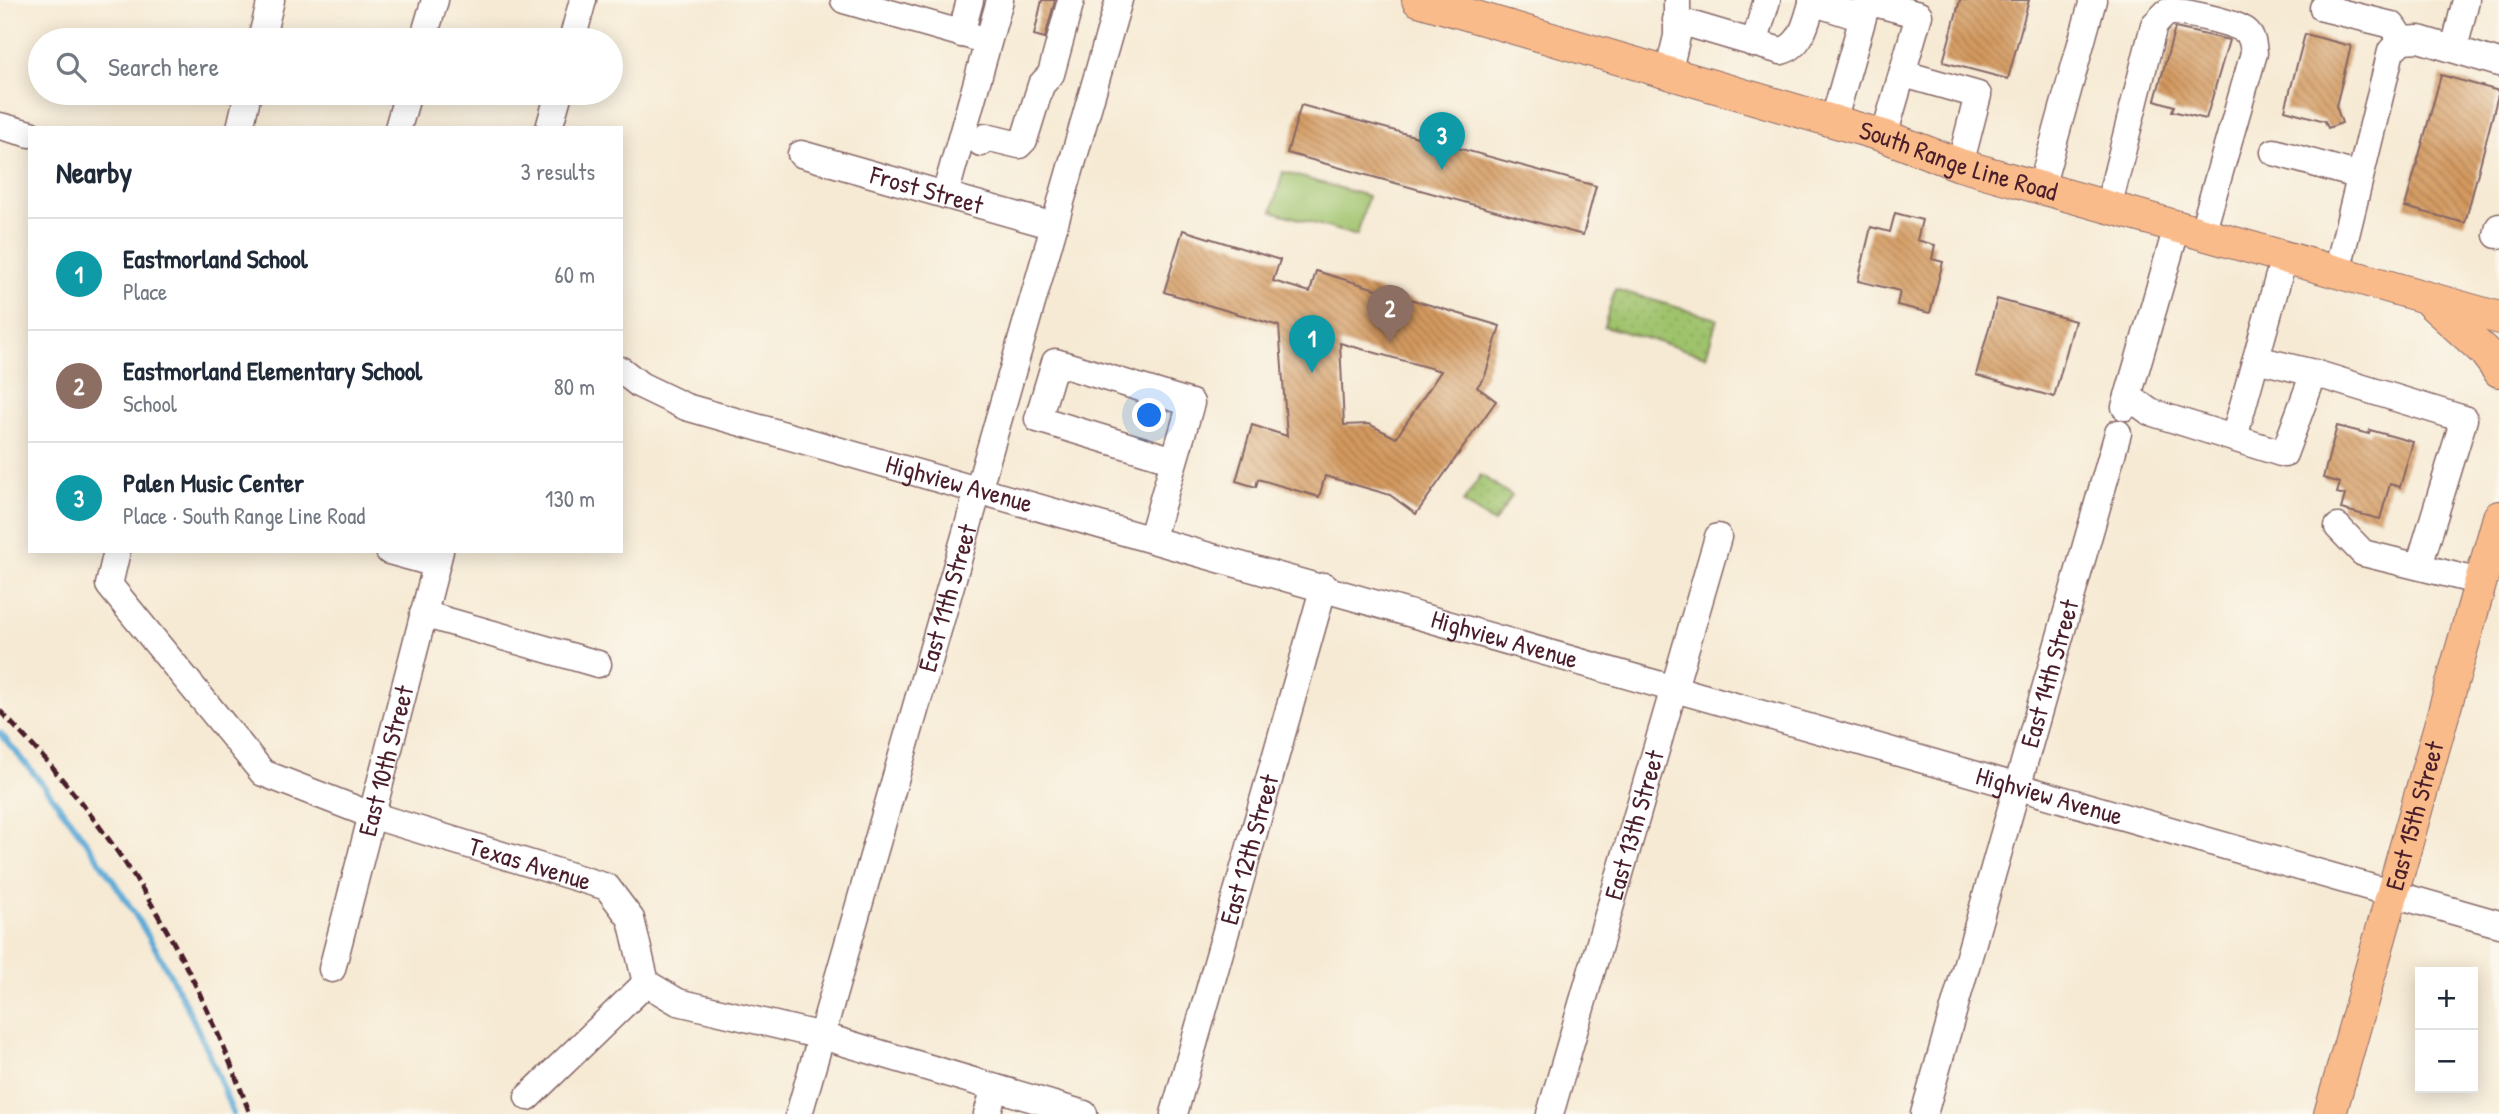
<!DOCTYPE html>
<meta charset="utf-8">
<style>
body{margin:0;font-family:"Patrick Hand",sans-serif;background:#f2f2f3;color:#1f2937}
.controls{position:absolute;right:21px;bottom:21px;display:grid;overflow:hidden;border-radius:0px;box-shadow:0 4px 18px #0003}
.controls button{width:63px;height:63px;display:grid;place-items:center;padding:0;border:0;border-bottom:2px solid #e0e1e3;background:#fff;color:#1f2937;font:35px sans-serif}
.you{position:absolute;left:1150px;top:416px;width:24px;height:24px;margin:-18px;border:5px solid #fff;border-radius:50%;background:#1a73e8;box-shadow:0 0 0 10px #1a73e833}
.badge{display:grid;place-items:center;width:46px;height:46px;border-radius:50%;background:#b5179e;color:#fff;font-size:23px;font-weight:700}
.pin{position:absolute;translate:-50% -58px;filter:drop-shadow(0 2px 4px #0008)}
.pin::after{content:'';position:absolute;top:37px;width:24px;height:21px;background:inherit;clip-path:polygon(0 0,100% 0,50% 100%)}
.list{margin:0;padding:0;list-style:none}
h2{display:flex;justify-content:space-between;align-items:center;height:91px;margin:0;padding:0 28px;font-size:30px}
h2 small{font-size:23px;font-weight:400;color:#747a83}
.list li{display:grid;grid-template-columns:46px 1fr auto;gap:21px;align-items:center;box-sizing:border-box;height:112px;padding:0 28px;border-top:2px solid #e0e1e3}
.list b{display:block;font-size:26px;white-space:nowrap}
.list p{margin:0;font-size:23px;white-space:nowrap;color:#747a83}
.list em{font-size:23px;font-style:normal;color:#747a83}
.icon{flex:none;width:38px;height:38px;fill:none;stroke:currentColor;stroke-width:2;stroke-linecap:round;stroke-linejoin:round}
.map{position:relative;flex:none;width:2499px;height:1114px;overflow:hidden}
.search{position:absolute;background:#fff;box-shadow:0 4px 18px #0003;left:28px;top:28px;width:595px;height:77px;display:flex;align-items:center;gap:18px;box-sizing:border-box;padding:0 24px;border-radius:38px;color:#747a83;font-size:26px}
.panel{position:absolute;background:#fff;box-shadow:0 4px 18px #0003;left:28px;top:126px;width:595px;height:427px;border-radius:0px}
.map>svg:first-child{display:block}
.grass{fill:#9fc26c;stroke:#74704c;stroke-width:2}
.park{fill:url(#park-dots);stroke:#74704c;stroke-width:2}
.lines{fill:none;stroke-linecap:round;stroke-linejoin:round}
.stream{stroke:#5daad6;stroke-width:6}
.building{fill:url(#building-back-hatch);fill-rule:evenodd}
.minor-casing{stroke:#866666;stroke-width:29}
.major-casing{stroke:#866666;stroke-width:34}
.minor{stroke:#fff;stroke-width:26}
.major{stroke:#fabb8b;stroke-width:32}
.rail{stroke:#4a1f2b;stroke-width:5;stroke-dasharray:10 5;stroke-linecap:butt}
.labels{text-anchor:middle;stroke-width:5;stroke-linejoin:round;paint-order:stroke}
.street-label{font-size:26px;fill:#4a1f2b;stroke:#fbf7ec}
</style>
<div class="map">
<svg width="2499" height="1114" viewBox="0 0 2499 1114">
<defs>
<pattern id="park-dots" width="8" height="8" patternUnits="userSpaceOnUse" patternTransform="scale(1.75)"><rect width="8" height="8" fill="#9fc26c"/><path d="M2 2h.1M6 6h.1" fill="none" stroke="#8aa65e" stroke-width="1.8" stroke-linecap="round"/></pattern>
<pattern id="building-back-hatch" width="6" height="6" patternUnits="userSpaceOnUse" patternTransform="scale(1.75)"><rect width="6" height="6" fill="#d3995e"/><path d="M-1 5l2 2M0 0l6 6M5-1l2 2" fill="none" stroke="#ad7c4e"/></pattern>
</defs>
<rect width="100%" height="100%" fill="#fbf7ec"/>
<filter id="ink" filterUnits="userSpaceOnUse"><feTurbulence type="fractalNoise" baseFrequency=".0143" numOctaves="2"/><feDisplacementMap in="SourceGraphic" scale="14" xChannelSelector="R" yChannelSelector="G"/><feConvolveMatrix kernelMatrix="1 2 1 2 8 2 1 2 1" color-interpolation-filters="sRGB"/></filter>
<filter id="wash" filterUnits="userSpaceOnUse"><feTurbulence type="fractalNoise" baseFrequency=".00686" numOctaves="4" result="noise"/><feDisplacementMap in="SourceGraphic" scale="28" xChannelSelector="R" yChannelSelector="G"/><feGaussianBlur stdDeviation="1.57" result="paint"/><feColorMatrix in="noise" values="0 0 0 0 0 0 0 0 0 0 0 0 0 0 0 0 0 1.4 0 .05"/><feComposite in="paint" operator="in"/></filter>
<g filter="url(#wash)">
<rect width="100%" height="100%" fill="#f6ead4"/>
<!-- grass -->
<path class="grass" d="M1283,172L1368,196L1357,236L1272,211Z"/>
<!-- park -->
<path class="park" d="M1615,289L1717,319L1706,356L1604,326Z
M1481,475L1512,496L1494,523L1463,502Z"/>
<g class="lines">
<!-- stream -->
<path class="stream" d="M0,733C98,847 182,972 233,1114"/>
</g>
<g id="blocks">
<!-- building -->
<path class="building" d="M1042,0H1055L1045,38L1034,35Z
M1960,0H2029L2008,79L1943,62Z
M2175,28L2229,40L2206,119L2172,111L2174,106L2155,100Z
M2305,34L2351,46L2336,106L2342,123L2328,128L2325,121L2285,110Z
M2441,75L2499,91L2465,223L2405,207Z
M1301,105L1596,186L1583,235L1287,153Z
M1895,213L1922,220L1917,240L1935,245L1932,259L1943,262L1930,313L1897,305L1900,291L1858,281L1871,227L1890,232Z
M1183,230L1280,260L1273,281L1310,292L1316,271L1500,326L1485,376L1477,387L1496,401L1416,514L1390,495L1325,476L1319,497L1258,479L1256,487L1236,481L1252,425L1287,436L1279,326L1164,292ZM1340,343L1441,371L1396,438L1369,424L1344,425Z
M1997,299L2075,321L2054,397L1976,375Z
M2337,426L2369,434L2370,430L2413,442L2400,487L2390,484L2380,519L2341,509L2345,495L2337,493L2340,483L2323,478Z"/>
</g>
</g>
<g filter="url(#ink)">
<use href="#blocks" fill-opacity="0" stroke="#866666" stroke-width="2"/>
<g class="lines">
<defs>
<g id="minor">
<path d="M844,0L988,41"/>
<path d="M1867,1L1919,15L1884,136"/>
<path d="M1812,2L1862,18"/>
<path d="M2323,8L2392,25L2402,40"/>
<path d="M1676,20L1781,51C1803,46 1807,19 1813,0"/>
<path d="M961,34L970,0"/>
<path d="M261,40L271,0"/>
<path d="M423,40L435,0"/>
<path d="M572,40L583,0"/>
<path d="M1754,44L1767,0"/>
<path d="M2454,49L2466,0"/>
<path d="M1668,74L1677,36V0"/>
<path d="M1904,74L1978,95L1960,165"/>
<path d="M1833,122L1868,0"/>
<path d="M0,126L30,134"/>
<path d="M240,128L248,93"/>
<path d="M398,128L408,93"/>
<path d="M549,128L559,93"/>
<path d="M981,143L986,137L1019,145L1024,140L1041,85L1051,74L1071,0"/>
<path d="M2274,152L2360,176"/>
<path id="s1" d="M801,154L1054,226"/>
<path d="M2041,188L2093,0"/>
<path d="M945,195L1000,0"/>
<path d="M2108,208L2154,25L2167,12C2179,10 2239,23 2247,32C2253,38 2253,46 2254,53L2202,234"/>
<path d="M2497,235L2499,227"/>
<path d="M2337,272L2391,51L2402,40L2419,39L2499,63"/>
<path d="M2256,359L2314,373L2464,419L2419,566"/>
<path id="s2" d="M621,370L640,385L686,407C1291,575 1894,753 2499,924"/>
<path d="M2128,396L2150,412L2284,454L2314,373"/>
<path d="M2125,407L2177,227"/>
<path d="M2234,438L2284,257"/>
<path d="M2338,527L2363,553L2481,582"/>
<path d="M1152,537L1191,403L1055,362L1038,419L1174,460"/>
<path id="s3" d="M117,551L109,585L263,773L371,815L607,887L631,919L646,983L678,1002L822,1036L1084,1114"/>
<path d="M389,551L436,564"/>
<path d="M423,614L598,664"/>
<path id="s4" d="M332,969L440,551"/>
<path d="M528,1097L646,983"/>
<path id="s5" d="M799,1114L1119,0"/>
<path d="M987,1114L995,1088"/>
<path id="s6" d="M1174,1114L1324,586"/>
<path id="s7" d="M1550,1114L1718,537"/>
<path id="s8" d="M1924,1114L2118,433"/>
</g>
<g id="major">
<path id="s9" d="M1418,0L1884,136L1960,165L2499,318"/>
<path d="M2431,303L2484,351L2499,371"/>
<path id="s10" d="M2330,1114L2499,517"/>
</g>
</defs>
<!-- minor casing -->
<use href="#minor" class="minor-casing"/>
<!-- major casing -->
<use href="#major" class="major-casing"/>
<!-- minor -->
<use href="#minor" class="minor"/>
<!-- major -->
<use href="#major" class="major"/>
<!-- rail -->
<path class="rail" d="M0,711C121,835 190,952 250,1114"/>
</g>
</g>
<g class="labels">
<!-- street labels -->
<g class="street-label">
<text dy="9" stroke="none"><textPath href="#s9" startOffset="564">South Range Line Road</textPath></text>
<text dy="9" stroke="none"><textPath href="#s1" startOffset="131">Frost Street</textPath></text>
<text dy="9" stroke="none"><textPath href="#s2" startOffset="359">Highview Avenue</textPath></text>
<text dy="9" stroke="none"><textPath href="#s5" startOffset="537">East 11th Street</textPath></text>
<text dy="9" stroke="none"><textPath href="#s2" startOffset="926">Highview Avenue</textPath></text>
<text dy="9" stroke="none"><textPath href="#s8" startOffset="458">East 14th Street</textPath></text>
<text dy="9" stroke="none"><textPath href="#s4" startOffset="215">East 10th Street</textPath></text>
<text dy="9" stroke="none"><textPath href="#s2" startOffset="1493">Highview Avenue</textPath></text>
<text dy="9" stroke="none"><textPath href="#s10" startOffset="310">East 15th Street</textPath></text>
<text dy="9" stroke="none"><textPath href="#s7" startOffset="301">East 13th Street</textPath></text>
<text dy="9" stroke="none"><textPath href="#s6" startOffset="275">East 12th Street</textPath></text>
<text dy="9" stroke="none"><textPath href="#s3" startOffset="560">Texas Avenue</textPath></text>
</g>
</g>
</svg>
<div class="controls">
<button>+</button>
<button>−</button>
</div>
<div class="you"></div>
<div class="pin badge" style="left:1312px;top:373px;background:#0f9aa8">1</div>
<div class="pin badge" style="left:1390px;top:343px;background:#8d6e63">2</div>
<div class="pin badge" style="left:1442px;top:170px;background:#0f9aa8">3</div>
<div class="search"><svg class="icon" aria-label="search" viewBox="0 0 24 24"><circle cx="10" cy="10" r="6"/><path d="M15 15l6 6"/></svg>Search here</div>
<section class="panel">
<h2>Nearby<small>3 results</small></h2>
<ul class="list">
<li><span class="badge" style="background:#0f9aa8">1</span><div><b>Eastmorland School</b><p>Place</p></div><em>60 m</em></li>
<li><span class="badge" style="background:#8d6e63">2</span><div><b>Eastmorland Elementary School</b><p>School</p></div><em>80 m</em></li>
<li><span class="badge" style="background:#0f9aa8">3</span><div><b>Palen Music Center</b><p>Place · South Range Line Road</p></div><em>130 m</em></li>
</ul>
</section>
</div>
